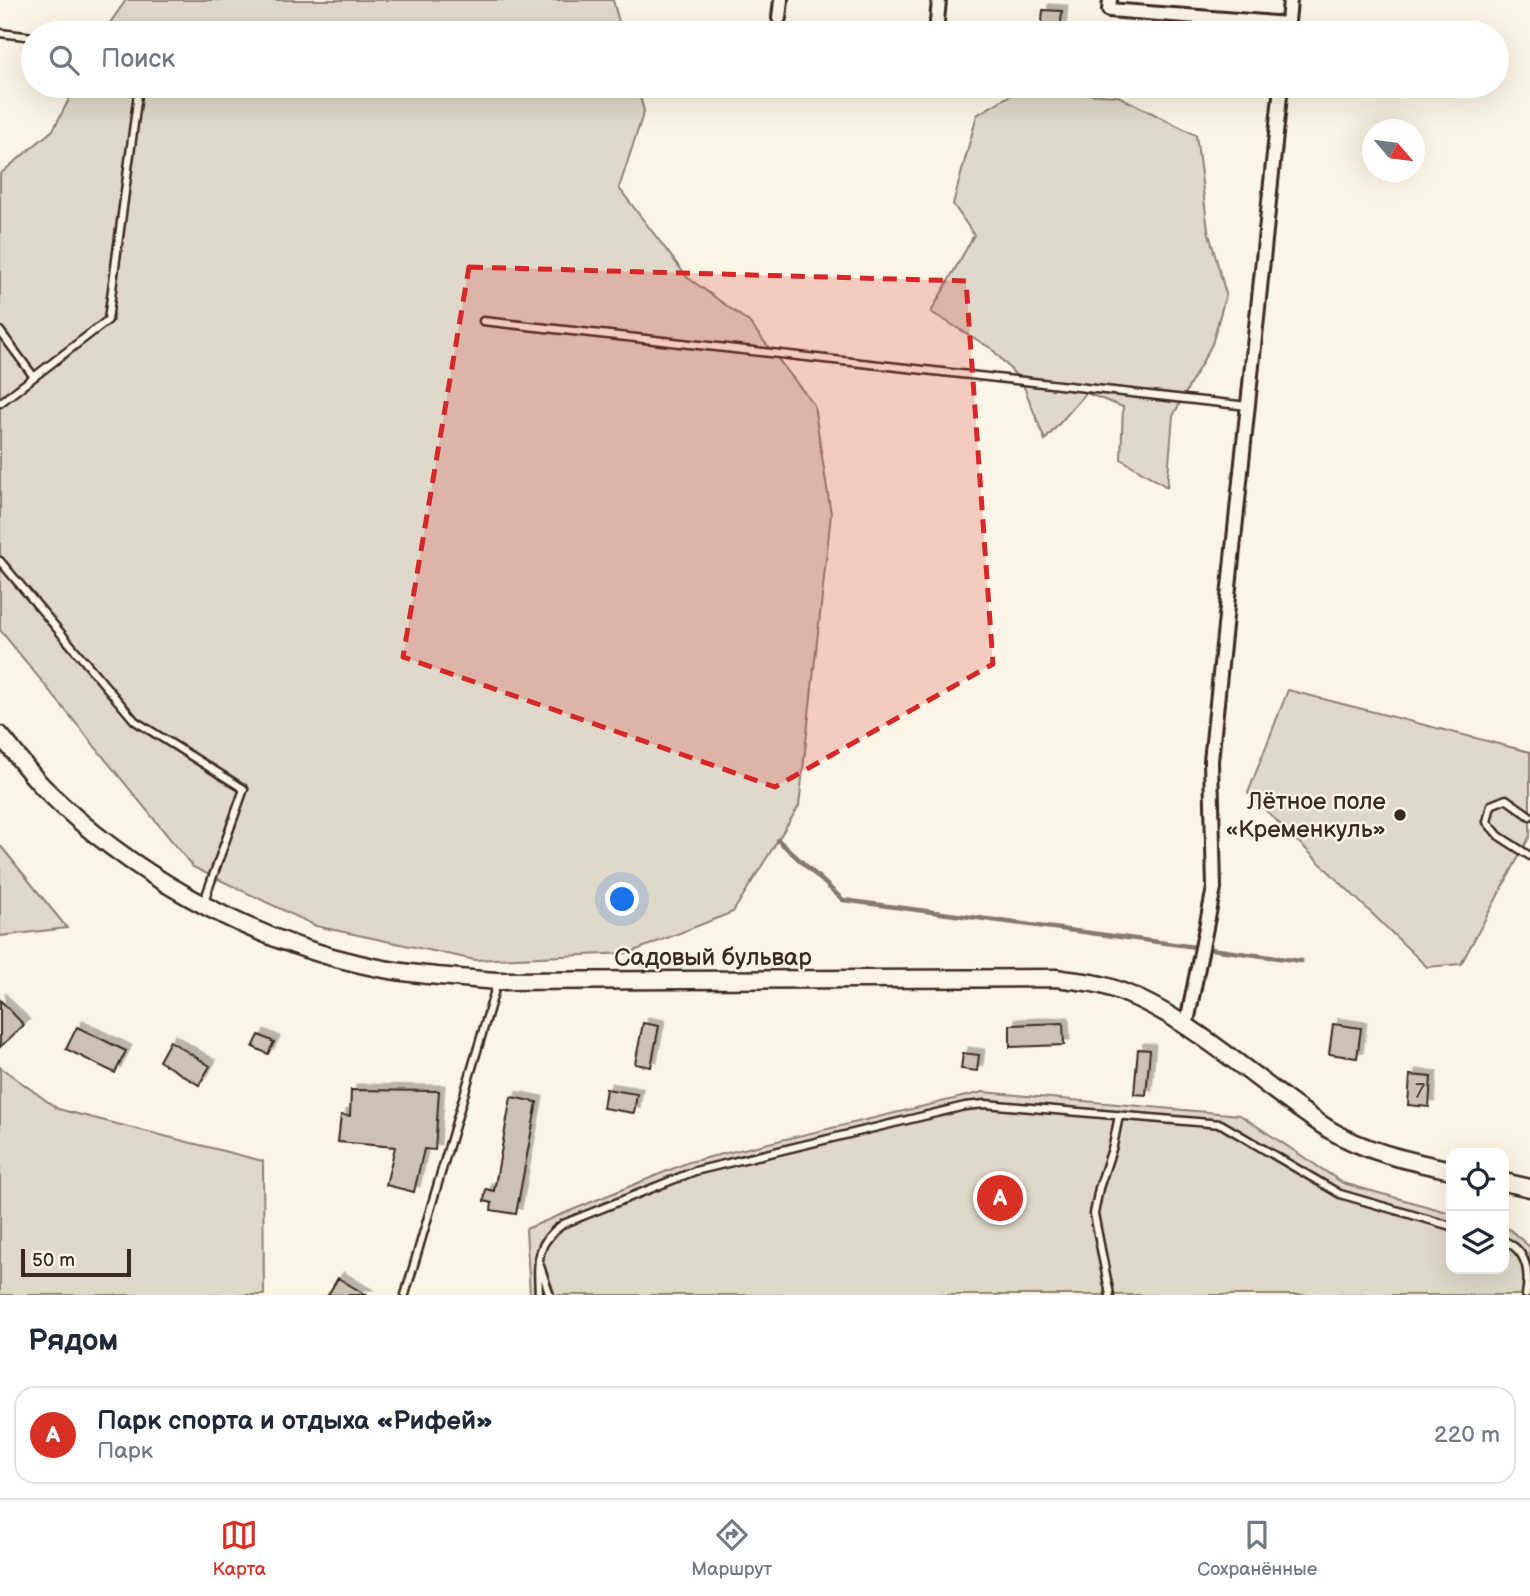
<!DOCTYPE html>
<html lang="ru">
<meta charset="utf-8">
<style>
body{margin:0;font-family:"Balsamiq Sans",sans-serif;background:#f2f2f3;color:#1f2937}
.controls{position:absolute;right:21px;bottom:21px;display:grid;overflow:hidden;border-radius:14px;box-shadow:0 7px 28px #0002}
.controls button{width:63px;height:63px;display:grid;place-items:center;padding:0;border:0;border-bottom:2px solid #e0e1e3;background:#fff;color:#1f2937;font:35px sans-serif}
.compass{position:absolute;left:1362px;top:119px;width:63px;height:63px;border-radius:50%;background:#fff;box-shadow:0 7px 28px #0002;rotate:118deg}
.scale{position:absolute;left:21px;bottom:18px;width:110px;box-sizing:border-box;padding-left:7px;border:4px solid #3b2a1e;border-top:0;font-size:19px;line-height:24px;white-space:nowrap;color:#3b2a1e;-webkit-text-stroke:5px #fcf5e5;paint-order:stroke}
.you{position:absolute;left:623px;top:900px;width:24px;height:24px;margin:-18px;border:5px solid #fff;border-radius:50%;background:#1a73e8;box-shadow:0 0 0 10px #1a73e833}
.badge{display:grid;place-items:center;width:46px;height:46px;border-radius:50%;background:#d93025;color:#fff;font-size:23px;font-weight:700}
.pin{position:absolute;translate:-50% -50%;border:4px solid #fff;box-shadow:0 2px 7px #0006}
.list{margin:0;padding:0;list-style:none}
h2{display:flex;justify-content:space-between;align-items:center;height:91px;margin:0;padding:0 28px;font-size:30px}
h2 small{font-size:23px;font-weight:400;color:#747a83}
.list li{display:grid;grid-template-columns:46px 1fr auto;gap:21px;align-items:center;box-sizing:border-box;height:98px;margin:0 14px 14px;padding:0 14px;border:2px solid #e0e1e3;border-radius:21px}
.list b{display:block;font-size:26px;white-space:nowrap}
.list p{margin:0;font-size:23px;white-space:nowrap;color:#747a83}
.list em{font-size:23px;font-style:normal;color:#747a83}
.icon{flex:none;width:38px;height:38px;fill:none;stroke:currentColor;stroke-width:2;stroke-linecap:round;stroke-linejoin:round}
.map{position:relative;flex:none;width:1530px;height:1295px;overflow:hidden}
.search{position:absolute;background:#fff;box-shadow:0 7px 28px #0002;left:21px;right:21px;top:21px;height:77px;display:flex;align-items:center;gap:18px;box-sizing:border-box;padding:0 24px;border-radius:38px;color:#747a83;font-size:26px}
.sheet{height:203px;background:#fff}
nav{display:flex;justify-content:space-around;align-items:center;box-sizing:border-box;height:98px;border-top:2px solid #e0e1e3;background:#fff;font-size:19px;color:#747a83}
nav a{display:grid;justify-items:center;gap:4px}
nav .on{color:#d93025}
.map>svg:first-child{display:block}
.green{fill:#e0d8c8;stroke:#8e8173;stroke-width:2}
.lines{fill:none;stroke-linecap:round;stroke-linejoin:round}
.stream{stroke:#85796b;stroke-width:4.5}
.building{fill:#ccc2b3;stroke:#3b2a1e;stroke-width:2;filter:url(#shadow)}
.service-casing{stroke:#3b2a1e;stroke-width:11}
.minor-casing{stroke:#3b2a1e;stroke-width:18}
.tertiary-casing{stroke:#3b2a1e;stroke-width:21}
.service{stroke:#fcf5e5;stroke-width:6}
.minor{stroke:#fcf5e5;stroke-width:12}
.tertiary{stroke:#fcf5e5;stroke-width:16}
.marked{fill:#d62828;fill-opacity:0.2;stroke:#d62828;stroke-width:5;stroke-dasharray:14 9;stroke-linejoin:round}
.poi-dot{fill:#3b2a1e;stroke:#fcf5e5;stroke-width:2.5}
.labels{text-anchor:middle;stroke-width:5;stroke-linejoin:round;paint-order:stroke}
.number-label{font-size:21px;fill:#5f5043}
.poi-label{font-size:24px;fill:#3b2a1e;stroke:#fcf5e5;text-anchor:end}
.street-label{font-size:24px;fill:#3b2a1e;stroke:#fcf5e5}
</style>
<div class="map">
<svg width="1530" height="1295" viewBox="0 0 1530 1295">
<defs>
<filter id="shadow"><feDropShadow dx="5.5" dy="-5.5" stdDeviation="0" flood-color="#0004"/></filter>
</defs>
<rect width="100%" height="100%" fill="#fcf5e5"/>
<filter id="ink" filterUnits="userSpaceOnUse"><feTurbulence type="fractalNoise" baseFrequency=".0143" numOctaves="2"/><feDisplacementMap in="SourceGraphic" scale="14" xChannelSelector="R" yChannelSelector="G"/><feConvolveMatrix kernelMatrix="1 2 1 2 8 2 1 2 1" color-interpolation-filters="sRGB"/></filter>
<g filter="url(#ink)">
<!-- green -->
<path class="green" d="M126,0H613L622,33H103Z
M76,86H637L644,111L619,188L687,277L749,322L814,405L831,514L799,806L733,912L629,953L475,960L316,926L193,867L0,630V174L53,130Z
M1019,90L1118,96L1196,135L1208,230L1226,294L1212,344L1173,416L1167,487L1121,459L1123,407L1086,393L1045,440L1022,382L992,349L931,312L974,235L953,204L977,115Z
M1288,690L1530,752V836L1461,964L1427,967L1248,793Z
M0,845L67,928L0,936Z
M0,1067L58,1109L263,1161L264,1295H0Z
M983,1092L1240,1115L1343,1183L1451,1213V1269H1504V1228L1509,1229L1530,1247V1295H530L526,1229L689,1162Z"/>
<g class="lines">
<!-- stream -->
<path class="stream" d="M778,840L843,900L1301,961"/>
</g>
<!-- building -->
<path class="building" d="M1043,10L1062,11L1060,33H1041Z
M0,1000L24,1025L0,1047Z
M643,1023L659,1026L651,1067L635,1064Z
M1063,1023L1064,1045L1010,1047V1025Z
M1333,1024L1361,1028L1357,1058L1329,1054Z
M77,1027L126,1051L115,1073L66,1049Z
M259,1035L274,1042L268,1054L253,1047Z
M170,1041L210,1066L199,1085L159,1061Z
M1138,1049L1150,1050L1146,1095L1134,1094Z
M963,1053L979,1055L977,1071L961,1069Z
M1410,1075L1431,1077L1429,1107L1408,1105Z
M606,1089L637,1094L634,1113L603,1108Z
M351,1090L439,1091L435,1150L424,1149L414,1192L386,1185L395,1147L338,1142L341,1115L350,1116Z
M511,1097L537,1102L516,1214L491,1210L492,1203L484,1201L486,1189L494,1191Z
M338,1278L366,1295H328Z"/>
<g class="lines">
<defs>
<path id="service" d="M0,33L33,37
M483,321L1248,406
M0,331L34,377
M0,403L108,320L139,86
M0,561L135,721L244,789L203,904
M1530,816L1506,799L1491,805L1487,822L1499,836L1530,856
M1504,1241C1527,1250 1530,1273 1526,1295
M540,1266L550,1295
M405,1295L497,983
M539,1295C538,1263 534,1244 563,1224L695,1171L965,1106L985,1104L1221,1124L1340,1194L1451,1226
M1110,1295L1094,1214L1099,1188L1113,1146L1119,1115"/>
<path id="minor" d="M1110,0L1109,10L1288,24
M779,18L781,0
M936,33L939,0
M1287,33L1290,0
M1186,1027L1214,888L1211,761L1281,86"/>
<path id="tertiary" d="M0,735C15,752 28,772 44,788C126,871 247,939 360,964C405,975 452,977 497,981L1057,978C1072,981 1090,981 1105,986C1186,1010 1258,1085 1330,1130C1366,1152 1410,1161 1451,1170
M1504,1182L1530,1188"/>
</defs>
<!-- service casing -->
<use href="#service" class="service-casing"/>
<!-- minor casing -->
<use href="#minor" class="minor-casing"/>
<!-- tertiary casing -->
<use href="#tertiary" class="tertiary-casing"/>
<!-- service -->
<use href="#service" class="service"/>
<!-- minor -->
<use href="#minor" class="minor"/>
<!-- tertiary -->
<use href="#tertiary" class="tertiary"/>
</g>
</g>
<!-- marked area -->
<path class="marked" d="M469,267L966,281L993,664L775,787L403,657Z"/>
<!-- markers -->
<circle class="poi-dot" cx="1400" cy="815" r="7"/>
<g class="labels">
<!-- number labels -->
<g class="number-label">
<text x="1420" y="1098">7</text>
</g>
<!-- poi labels -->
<g class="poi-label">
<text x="1386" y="809">Лётное поле<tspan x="1386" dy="28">«Кременкуль»</tspan></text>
</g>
<!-- street labels -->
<g class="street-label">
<text x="713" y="965">Садовый бульвар</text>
</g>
</g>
</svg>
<div class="controls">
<button><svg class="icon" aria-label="locate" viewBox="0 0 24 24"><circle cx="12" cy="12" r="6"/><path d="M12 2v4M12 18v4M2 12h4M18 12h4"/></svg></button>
<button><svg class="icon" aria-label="layers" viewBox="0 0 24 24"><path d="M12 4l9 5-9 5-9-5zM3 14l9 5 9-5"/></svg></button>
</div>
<svg class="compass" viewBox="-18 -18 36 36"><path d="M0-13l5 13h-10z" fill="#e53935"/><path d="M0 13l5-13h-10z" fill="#747a83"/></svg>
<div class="scale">50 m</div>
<div class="you"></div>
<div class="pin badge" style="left:1000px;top:1198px">A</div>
<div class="search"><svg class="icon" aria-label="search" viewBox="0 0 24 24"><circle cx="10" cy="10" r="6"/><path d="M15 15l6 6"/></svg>Поиск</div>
</div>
<section class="sheet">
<h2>Рядом<small></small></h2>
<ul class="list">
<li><span class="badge">A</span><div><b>Парк спорта и отдыха «Рифей»</b><p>Парк</p></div><em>220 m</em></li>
</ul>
</section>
<nav>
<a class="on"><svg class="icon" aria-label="map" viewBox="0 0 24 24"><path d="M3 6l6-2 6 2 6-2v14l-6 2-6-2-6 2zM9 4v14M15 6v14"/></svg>Карта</a>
<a><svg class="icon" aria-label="directions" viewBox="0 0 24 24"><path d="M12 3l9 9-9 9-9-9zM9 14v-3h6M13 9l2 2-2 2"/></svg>Маршрут</a>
<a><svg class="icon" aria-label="saved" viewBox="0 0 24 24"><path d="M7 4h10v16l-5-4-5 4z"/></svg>Сохранённые</a>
</nav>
